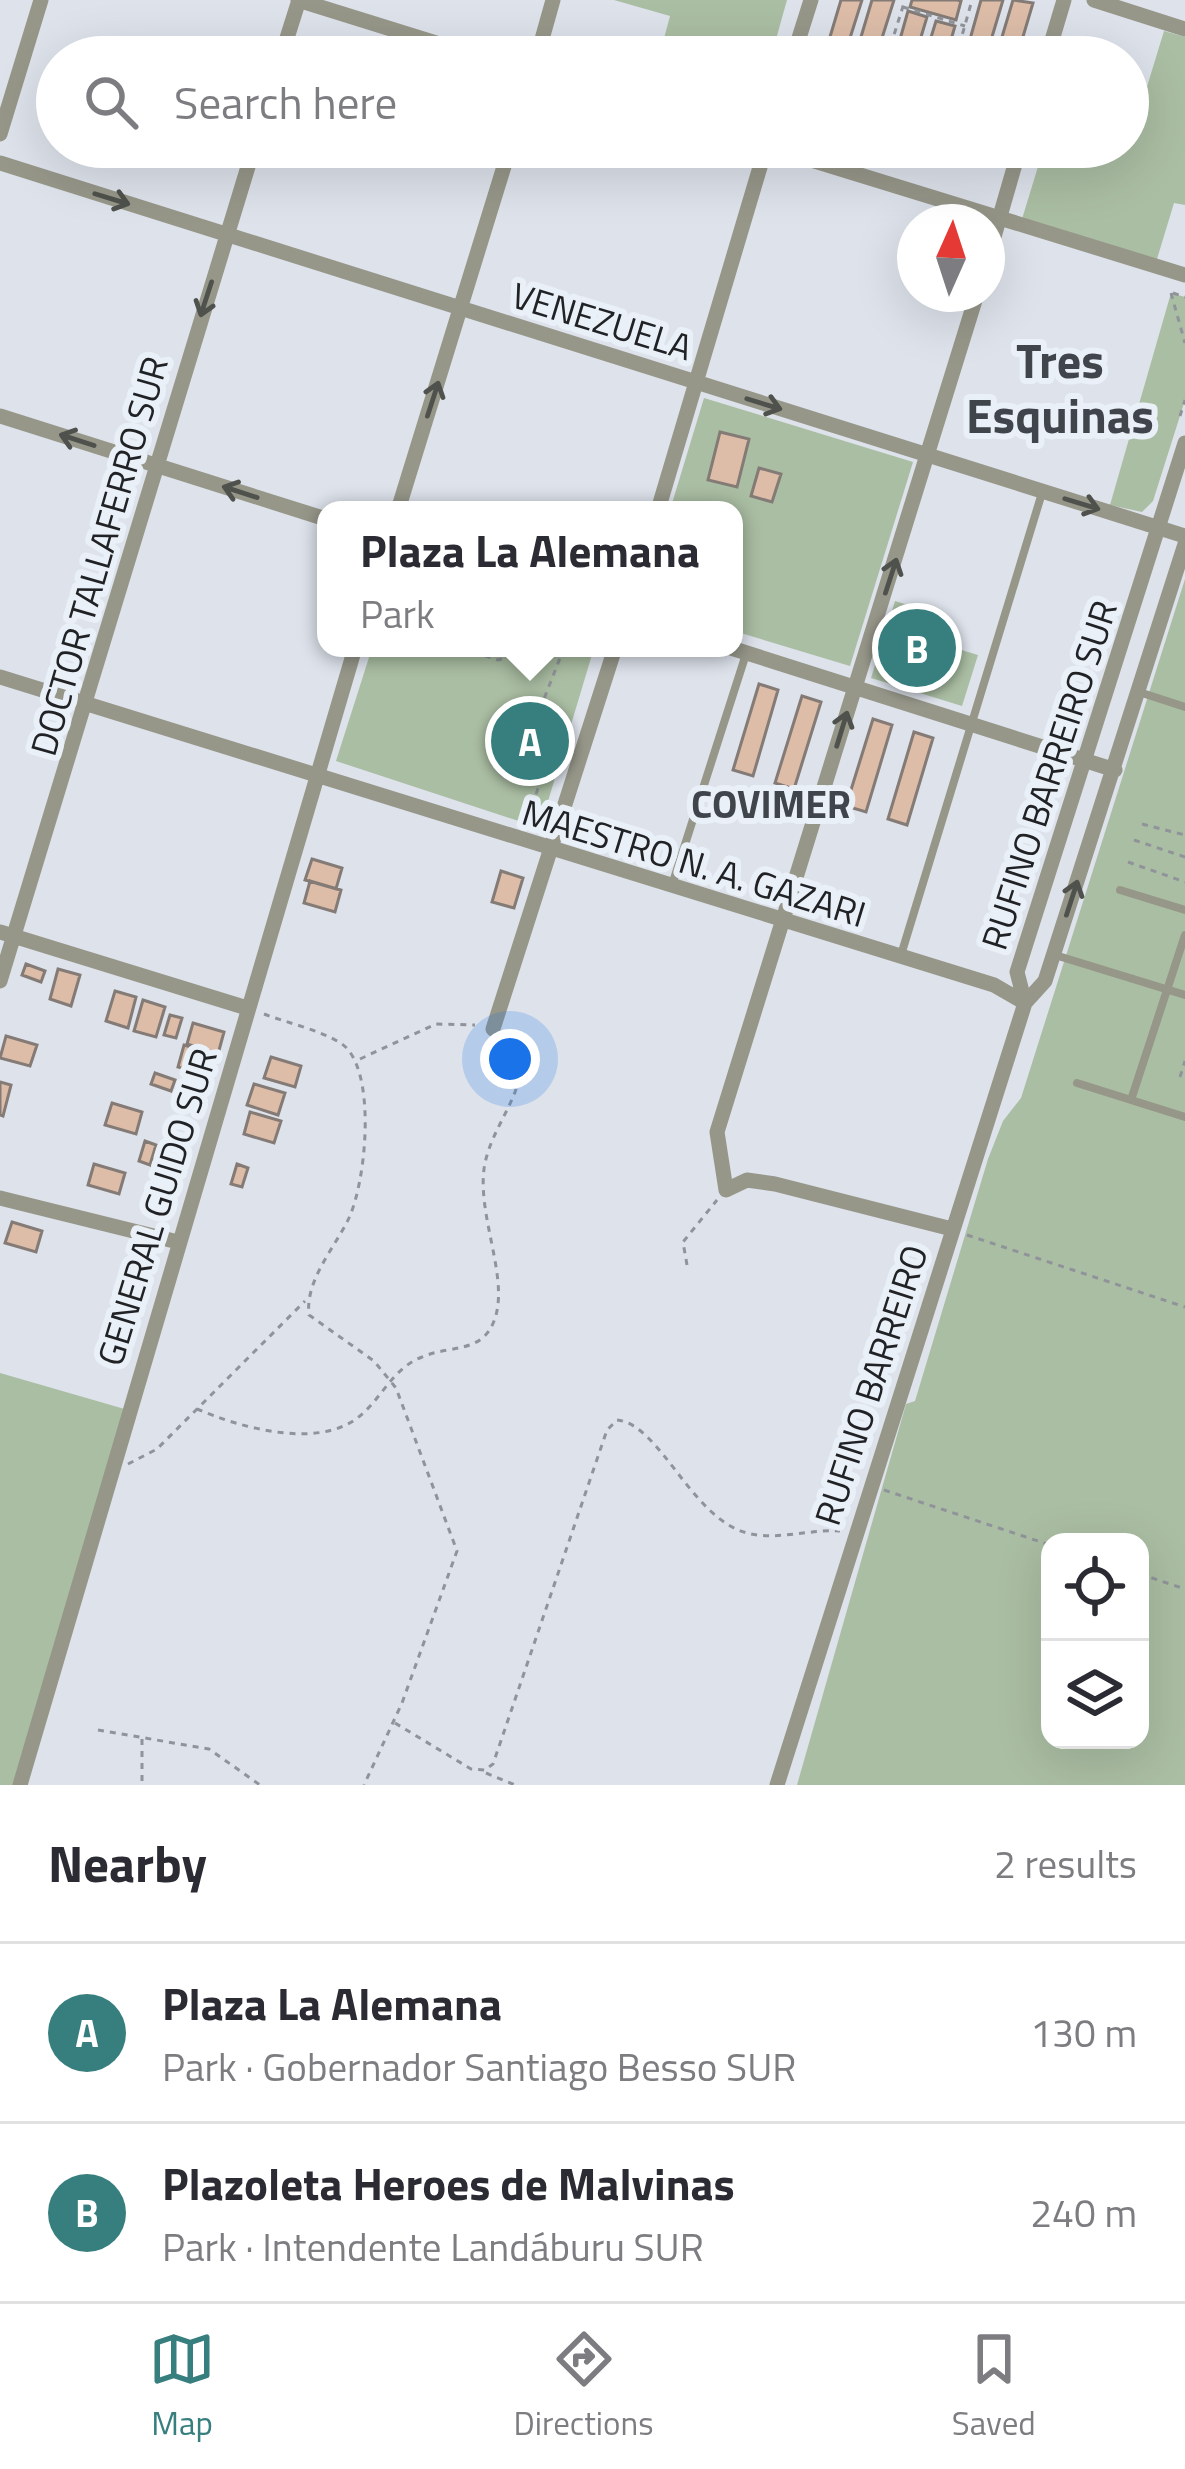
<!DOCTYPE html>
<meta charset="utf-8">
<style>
body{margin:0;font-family:"Titillium Web",sans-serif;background:#f2f2f3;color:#2b2b33}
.controls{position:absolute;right:36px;bottom:36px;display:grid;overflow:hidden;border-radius:24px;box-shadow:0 12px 48px #0002}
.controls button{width:108px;height:108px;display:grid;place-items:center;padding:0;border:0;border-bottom:3px solid #e1e1e2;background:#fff;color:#2b2b33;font:60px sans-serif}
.compass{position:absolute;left:897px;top:204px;width:108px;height:108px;border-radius:50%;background:#fff;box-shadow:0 12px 48px #0002;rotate:3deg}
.you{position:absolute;left:510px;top:1059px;width:42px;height:42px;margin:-30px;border:9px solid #fff;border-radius:50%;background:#1a73e8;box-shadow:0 0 0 18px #1a73e833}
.badge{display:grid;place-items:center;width:78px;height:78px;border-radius:50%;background:#377f7e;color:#fff;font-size:39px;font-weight:700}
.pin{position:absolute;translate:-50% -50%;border:6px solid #fff;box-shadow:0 3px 12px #0006}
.popup{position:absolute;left:317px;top:501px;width:426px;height:156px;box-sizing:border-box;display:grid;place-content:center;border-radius:24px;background:#fff;filter:drop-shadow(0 3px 9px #0005);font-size:39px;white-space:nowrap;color:#7c7c81}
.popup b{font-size:45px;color:#2b2b33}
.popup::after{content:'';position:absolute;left:50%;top:100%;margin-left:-24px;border:24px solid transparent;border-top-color:#fff}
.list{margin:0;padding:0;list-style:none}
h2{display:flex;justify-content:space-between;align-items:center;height:156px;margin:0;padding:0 48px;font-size:51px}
h2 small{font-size:39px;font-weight:400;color:#7c7c81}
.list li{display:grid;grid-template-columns:78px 1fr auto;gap:36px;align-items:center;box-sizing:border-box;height:180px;padding:0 48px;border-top:3px solid #e1e1e2}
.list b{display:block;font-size:45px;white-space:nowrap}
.list p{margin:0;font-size:39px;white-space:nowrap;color:#7c7c81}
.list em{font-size:39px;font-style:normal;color:#7c7c81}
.icon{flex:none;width:66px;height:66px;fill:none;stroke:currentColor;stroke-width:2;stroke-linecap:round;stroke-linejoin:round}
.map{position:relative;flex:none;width:1185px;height:1785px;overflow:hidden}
.search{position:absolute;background:#fff;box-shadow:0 12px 48px #0002;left:36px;right:36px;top:36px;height:132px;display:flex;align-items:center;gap:30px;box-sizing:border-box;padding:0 42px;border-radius:66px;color:#7c7c81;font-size:45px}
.sheet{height:516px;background:#fff}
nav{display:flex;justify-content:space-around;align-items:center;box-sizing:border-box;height:168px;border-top:3px solid #e1e1e2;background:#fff;font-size:33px;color:#7c7c81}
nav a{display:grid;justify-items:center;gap:6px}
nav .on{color:#377f7e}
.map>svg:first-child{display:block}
.green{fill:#aabea3;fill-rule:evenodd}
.building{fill:#ddbda8;stroke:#847b76;stroke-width:3}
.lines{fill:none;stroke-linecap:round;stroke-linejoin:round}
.path{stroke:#90949a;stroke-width:3;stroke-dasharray:6 6;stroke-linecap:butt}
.service{stroke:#969789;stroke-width:8}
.minor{stroke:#969789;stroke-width:15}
.oneway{stroke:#4f514d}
.labels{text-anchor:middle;stroke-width:12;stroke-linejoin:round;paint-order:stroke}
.street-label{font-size:36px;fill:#202225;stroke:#eaf0f8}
.neighbourhood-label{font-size:39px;font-weight:bold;fill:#40444b;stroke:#eaf0f8}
.district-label{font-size:48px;font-weight:bold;fill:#40444b;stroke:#eaf0f8}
</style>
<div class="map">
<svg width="1185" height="1785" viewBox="0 0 1185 1785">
<rect width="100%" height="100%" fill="#dde2eb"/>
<!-- green -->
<path class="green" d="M614,0H787L771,57H659L670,16Z
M1164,31L1185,37V205L1174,203L1157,259L1022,219L1044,147H1128V100L1142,103Z
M1171,293L1185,297V400L1153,501L1142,512L1110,505Z
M704,398L913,462L850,666L734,631V510H670Z
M1185,579V1785H797L906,1404L915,1401L988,1159L1003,1121L1021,1098ZM1050,1542H1140V1740H1050Z
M895,601L940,615L932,641L978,655L962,706L871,678Z
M372,648H594L540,828L336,761Z
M0,1373L128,1410L20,1785H0Z"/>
<!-- building -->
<path class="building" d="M841,0H862L844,57H824Z
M872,0H894L876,57H855Z
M912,0H957L961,1L956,20L910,7Z
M981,0H1003L986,57H965Z
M1013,0L1033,3L1017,57H996Z
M908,11L927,17L915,57H895Z
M936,21L955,26L946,57H925Z
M720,432L749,439L737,487L708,480Z
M759,468L781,474L772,502L751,496Z
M759,684L778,690L753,776L733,770Z
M802,696L821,702L794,789L775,783Z
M873,719L892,725L866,812L846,806Z
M914,732L933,738L907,825L888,819Z
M312,859L342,868L336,889L305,880Z
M501,871L523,878L514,908L492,902Z
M310,881L341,890L335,912L304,903Z
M26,964L45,971L41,982L22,975Z
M58,969L80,975L71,1006L50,999Z
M115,991L136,997L128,1028L106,1021Z
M143,1000L165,1007L156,1037L134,1031Z
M170,1015L182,1018L176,1038L164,1035Z
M193,1023L224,1032L218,1054L187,1044Z
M6,1036L37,1045L30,1066L0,1058Z
M184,1045L215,1054L209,1076L178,1067Z
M271,1057L301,1066L295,1087L264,1078Z
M155,1073L175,1080L171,1091L151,1084Z
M0,1082L11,1085L3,1116L0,1115Z
M254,1084L285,1093L278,1115L247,1105Z
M112,1103L142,1112L136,1134L105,1125Z
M250,1112L281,1121L274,1143L244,1134Z
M145,1141L156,1145L150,1165L139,1161Z
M94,1164L125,1173L119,1194L88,1185Z
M237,1164L248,1168L242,1187L231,1184Z
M12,1222L42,1231L36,1252L5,1243Z"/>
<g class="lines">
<!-- path -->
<path class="path" d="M903,7L965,26
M887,57L905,0
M956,57L972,0
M1171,293L1185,343
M1173,293L1185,297
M1180,416L1185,400
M462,648L498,660L549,648
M510,729L540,709L564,648
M529,817L553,740L536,712
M1142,824L1185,835
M1134,840L1185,857
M1128,862L1185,882
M264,1014C287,1023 321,1030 342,1044C378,1070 366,1187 347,1222C332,1251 305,1282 309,1315L374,1361L396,1388L457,1551L402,1703L364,1785
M360,1059L436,1024L475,1025
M1180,1077L1185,1061
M967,1235L1185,1307
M687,1265L683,1242L717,1200
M197,1409C239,1427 314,1449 356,1419C381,1401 391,1369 422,1357C452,1344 485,1355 496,1315C507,1274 478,1216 484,1169C490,1126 526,1096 522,1049L507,1035
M128,1464L157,1449L305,1301
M884,1490L1050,1545
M1140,1574L1185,1589
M395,1723L471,1769L485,1770L493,1764L607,1430L617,1420C660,1424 691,1518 747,1533C776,1541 809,1529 840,1531
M98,1730L209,1749L260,1785
M142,1739V1785
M486,1773L515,1785"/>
<!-- service -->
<path class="service" d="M1139,692L1185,707
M672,885L746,654
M1120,890L1185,910
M901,955L1042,493
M1055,955L1185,995
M1077,1083L1185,1117
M1131,1100L1185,935"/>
<!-- minor -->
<path class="minor" d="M298,0L481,57
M1094,0L1185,29
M281,57L299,0
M537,57L553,0
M793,57L811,0
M1047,57L1064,0
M0,134L41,0
M769,147L1185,275
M0,163L1185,536
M987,261L1020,147
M0,416L326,519
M398,510L510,147
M658,510L766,147
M731,648L1115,770
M0,677L994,985L1025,1003
M0,932L247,1008
M0,981L254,147
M1025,1003L1017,972L1185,443
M493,1029L615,648
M0,1198L178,1242
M952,1229L775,1184L747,1180L726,1190L717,1132L977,294
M20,1785L355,648
M777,1785L1025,1003L1045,981L1185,544"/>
</g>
<!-- one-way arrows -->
<defs><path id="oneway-shaft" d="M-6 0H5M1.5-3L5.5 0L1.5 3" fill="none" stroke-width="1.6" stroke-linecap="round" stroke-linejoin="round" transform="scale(3)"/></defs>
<g class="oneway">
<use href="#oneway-shaft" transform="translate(112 199) rotate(17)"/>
<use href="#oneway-shaft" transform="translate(206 299) rotate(108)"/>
<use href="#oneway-shaft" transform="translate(433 399) rotate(-72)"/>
<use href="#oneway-shaft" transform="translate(764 404) rotate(17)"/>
<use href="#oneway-shaft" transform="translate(77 440) rotate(-162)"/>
<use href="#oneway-shaft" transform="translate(240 492) rotate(-162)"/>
<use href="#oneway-shaft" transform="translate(1082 504) rotate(17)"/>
<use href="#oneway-shaft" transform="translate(891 576) rotate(-72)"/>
<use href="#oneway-shaft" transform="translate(842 729) rotate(-73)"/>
<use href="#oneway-shaft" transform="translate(1072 898) rotate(-72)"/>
</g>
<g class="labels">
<!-- street labels -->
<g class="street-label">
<text transform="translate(602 321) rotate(17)" y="13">VENEZUELA</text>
<text transform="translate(99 556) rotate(-74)" y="13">DOCTOR TALLAFERRO SUR</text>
<text transform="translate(1049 775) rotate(-72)" y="13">RUFINO BARREIRO SUR</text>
<text transform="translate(694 863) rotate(17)" y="13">MAESTRO N. A. GAZARI</text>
<text transform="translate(157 1207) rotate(-73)" y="13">GENERAL GUIDO SUR</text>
<text transform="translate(871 1385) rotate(-72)" y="13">RUFINO BARREIRO</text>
</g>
<!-- neighbourhood labels -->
<g class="neighbourhood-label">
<text x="771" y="818">COVIMER</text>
</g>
<!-- district labels -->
<g class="district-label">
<text x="1060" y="378">Tres<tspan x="1060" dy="55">Esquinas</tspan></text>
</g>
</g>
</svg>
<div class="controls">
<button><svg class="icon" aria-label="locate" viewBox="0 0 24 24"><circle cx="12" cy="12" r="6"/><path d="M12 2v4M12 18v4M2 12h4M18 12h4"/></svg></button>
<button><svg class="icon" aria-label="layers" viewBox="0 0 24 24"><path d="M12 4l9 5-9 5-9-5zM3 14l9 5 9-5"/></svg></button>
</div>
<svg class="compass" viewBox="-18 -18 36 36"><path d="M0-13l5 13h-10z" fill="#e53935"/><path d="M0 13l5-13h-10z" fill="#7c7c81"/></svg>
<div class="you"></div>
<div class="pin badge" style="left:530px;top:741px">A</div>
<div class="popup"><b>Plaza La Alemana</b>Park</div>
<div class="pin badge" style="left:917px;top:648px">B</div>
<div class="search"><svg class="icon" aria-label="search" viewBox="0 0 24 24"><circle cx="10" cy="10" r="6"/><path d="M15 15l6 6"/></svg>Search here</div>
</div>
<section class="sheet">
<h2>Nearby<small>2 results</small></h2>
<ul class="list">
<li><span class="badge">A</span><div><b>Plaza La Alemana</b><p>Park · Gobernador Santiago Besso SUR</p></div><em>130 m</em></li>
<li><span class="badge">B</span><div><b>Plazoleta Heroes de Malvinas</b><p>Park · Intendente Landáburu SUR</p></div><em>240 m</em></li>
</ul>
</section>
<nav>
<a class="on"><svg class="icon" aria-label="map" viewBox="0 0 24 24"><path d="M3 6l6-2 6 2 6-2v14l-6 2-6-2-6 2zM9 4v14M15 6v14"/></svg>Map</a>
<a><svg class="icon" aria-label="directions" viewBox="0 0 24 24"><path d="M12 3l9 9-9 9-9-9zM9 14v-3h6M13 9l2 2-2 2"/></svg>Directions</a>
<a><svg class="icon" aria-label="saved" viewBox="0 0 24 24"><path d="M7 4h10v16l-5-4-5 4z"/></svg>Saved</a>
</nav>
